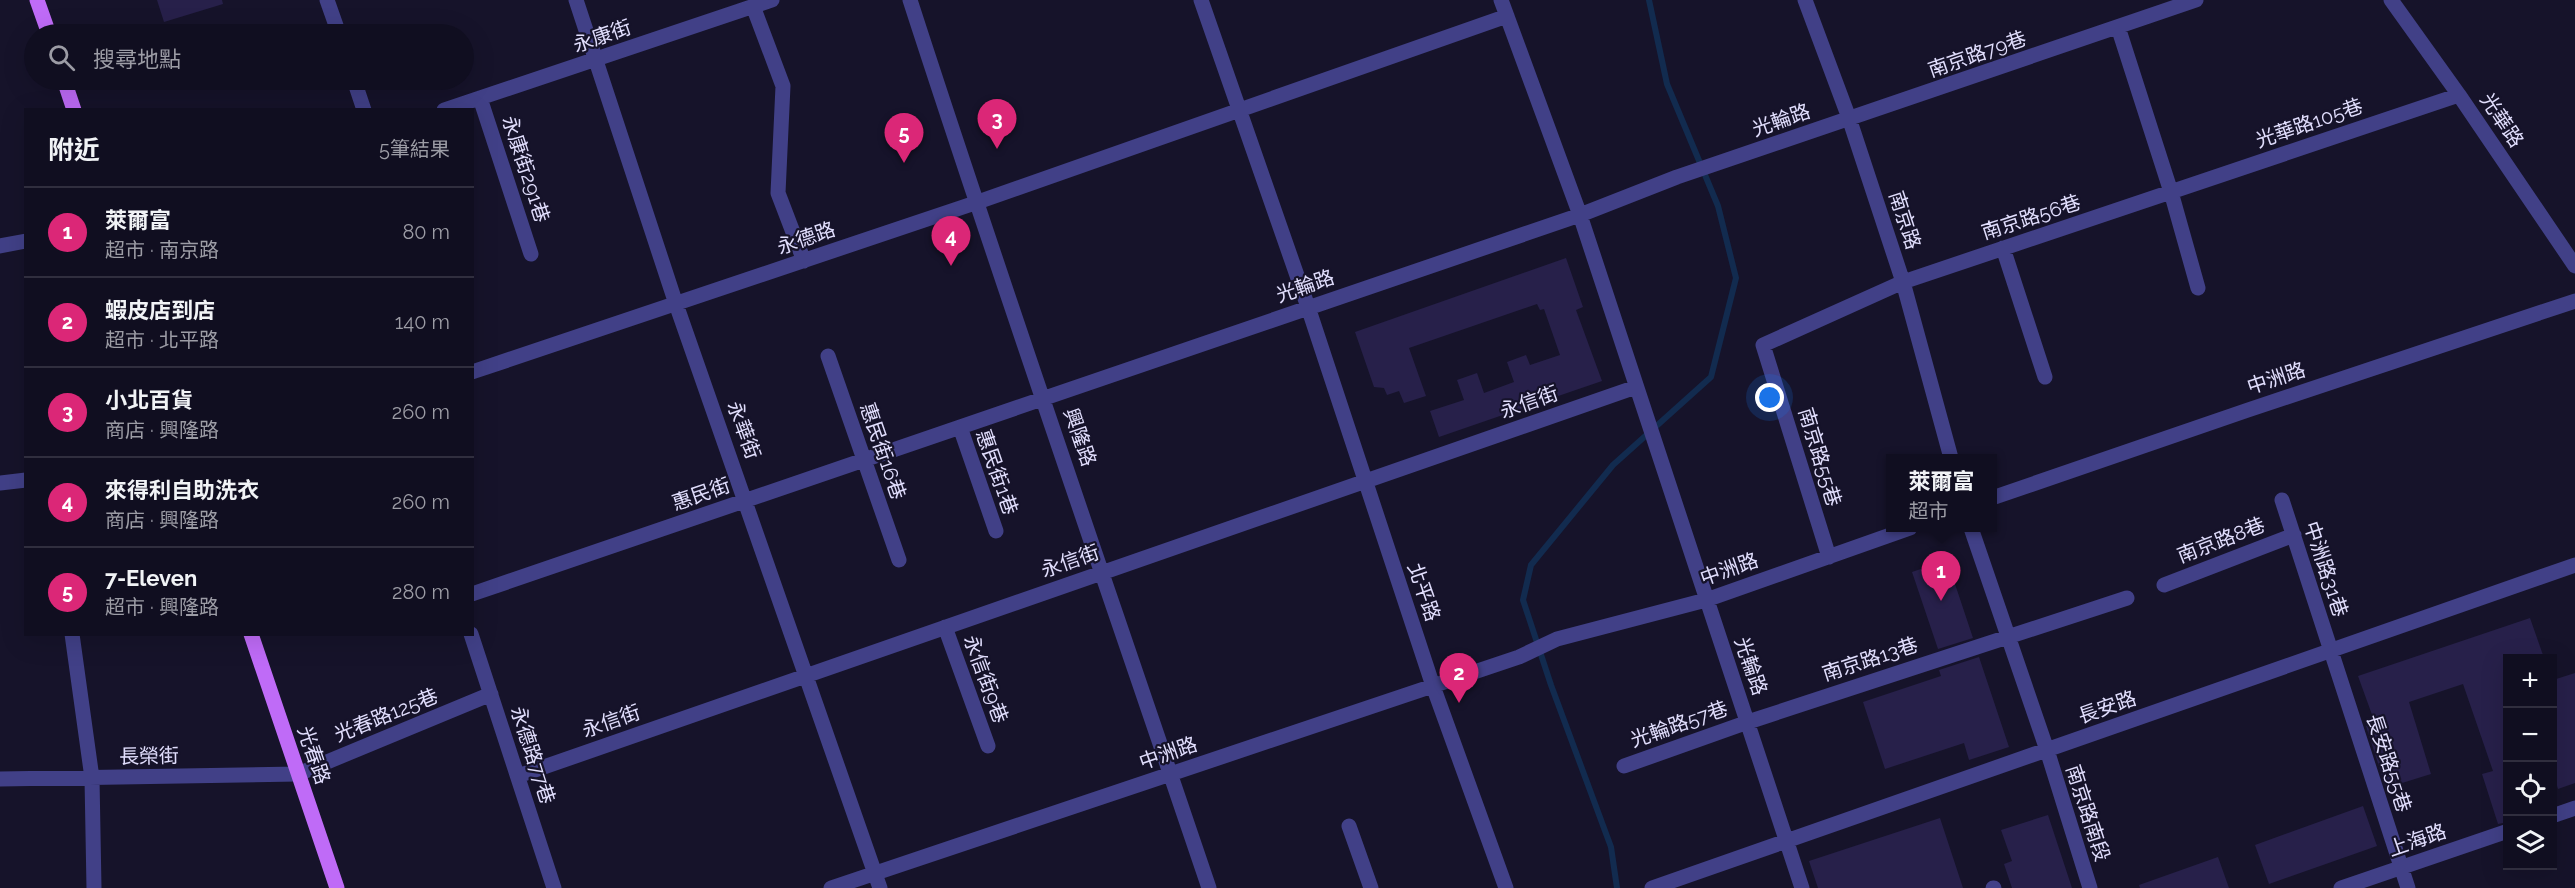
<!DOCTYPE html>
<html lang="zh-TW">
<meta charset="utf-8">
<style>
body{margin:0;font-family:Raleway,"Noto Sans TC",sans-serif;background:#1e1c2d;color:#f1f3f6}
.controls{position:absolute;right:18px;bottom:18px;display:grid;overflow:hidden;border-radius:0px;box-shadow:0 6px 24px #0002}
.controls button{width:54px;height:54px;display:grid;place-items:center;padding:0;border:0;border-bottom:2px solid #302e3e;background:#100e20;color:#f1f3f6;font:30px sans-serif}
.you{position:absolute;left:1770px;top:398px;width:21px;height:21px;margin:-15px;border:4px solid #fff;border-radius:50%;background:#1a73e8;box-shadow:0 0 0 9px #1a73e833}
.badge{display:grid;place-items:center;width:39px;height:39px;border-radius:50%;background:#db2777;color:#fff;font-size:20px;font-weight:700}
.pin{position:absolute;translate:-50% -50px;filter:drop-shadow(0 2px 3px #0008)}
.pin::after{content:'';position:absolute;top:32px;width:21px;height:18px;background:inherit;clip-path:polygon(0 0,100% 0,50% 100%)}
.popup{position:absolute;left:1886px;top:454px;width:111px;height:78px;box-sizing:border-box;display:grid;place-content:center;border-radius:0px;background:#100e20;filter:drop-shadow(0 2px 4px #0005);font-size:20px;white-space:nowrap;color:#9c9ca5}
.popup b{font-size:22px;color:#f1f3f6}
.popup::after{content:'';position:absolute;left:50%;top:100%;margin-left:-12px;border:12px solid transparent;border-top-color:#100e20}
.list{margin:0;padding:0;list-style:none}
h2{display:flex;justify-content:space-between;align-items:center;height:78px;margin:0;padding:0 24px;font-size:26px}
h2 small{font-size:20px;font-weight:400;color:#9c9ca5}
.list li{display:grid;grid-template-columns:39px 1fr auto;gap:18px;align-items:center;box-sizing:border-box;height:90px;padding:0 24px;border-top:2px solid #302e3e}
.list b{display:block;font-size:22px;white-space:nowrap}
.list p{margin:0;font-size:20px;white-space:nowrap;color:#9c9ca5}
.list em{font-size:20px;font-style:normal;color:#9c9ca5}
.icon{flex:none;width:33px;height:33px;fill:none;stroke:currentColor;stroke-width:2;stroke-linecap:round;stroke-linejoin:round}
.map{position:relative;flex:none;width:2575px;height:888px;overflow:hidden}
.search{position:absolute;background:#100e20;box-shadow:0 6px 24px #0002;left:24px;top:24px;width:450px;height:66px;display:flex;align-items:center;gap:15px;box-sizing:border-box;padding:0 21px;border-radius:33px;color:#9c9ca5;font-size:22px}
.panel{position:absolute;background:#100e20;box-shadow:0 6px 24px #0002;left:24px;top:108px;width:450px;height:528px;border-radius:0px}
.map>svg:first-child{display:block}
.lines{fill:none;stroke-linecap:round;stroke-linejoin:round}
.stream{stroke:#122b4f;stroke-width:6}
.building{fill:#27204a}
.minor{stroke:#414087;stroke-width:15}
.major{stroke:#bf6bf7;stroke-width:15}
.labels{text-anchor:middle;stroke-width:4.5;stroke-linejoin:round;paint-order:stroke}
.street-label{font-size:20px;fill:#e1defd;stroke:#16132a}
</style>
<div class="map">
<svg width="2575" height="888" viewBox="0 0 2575 888">
<rect width="100%" height="100%" fill="#16132a"/>
<g class="lines">
<!-- stream -->
<path class="stream" d="M1617,888L1611,847L1551,685L1523,600L1531,565L1613,465L1711,377L1736,278L1718,206L1667,84L1649,0"/>
</g>
<!-- building -->
<path class="building" d="M157,0H222L223,4L164,22Z
M1566,258L1583,307L1576,310L1602,381L1439,437L1430,411L1464,400L1457,380L1477,373L1484,393L1514,382L1507,362L1526,355L1530,365L1560,355L1544,309L1540,310L1537,304L1409,348L1426,396L1404,403L1399,391L1387,395L1384,388L1374,387L1355,332Z
M1947,560L1973,638L1938,649L1912,572Z
M2530,618L2544,658H2503L2508,670V822L2498,824L2482,774L2493,771L2463,684L2409,702L2431,774L2386,788L2366,726L2375,723L2358,676Z
M1979,657L2009,747L1969,760L1964,743L1885,769L1863,702L1941,676L1939,670Z
M2575,673V783L2558,789L2553,773V680Z
M2363,806L2377,846L2269,884L2255,845Z
M2048,815L2072,888H2012L2004,864L2012,861L2001,830Z
M1940,818L1963,888H1818L1809,861Z
M2218,857L2229,888H2140L2139,885Z"/>
<g class="lines">
<!-- minor -->
<path class="minor" d="M327,0L339,34
M576,0L676,304L880,888
M910,0C1006,297 1109,592 1209,888
M1201,0L1308,307L1433,686L1506,888
M1501,0L1580,215L1802,888
M1805,0L1849,118L1903,282L1951,458
M2391,0L2459,95L2575,266
M753,6L783,86L778,193L804,261
M2118,27L2171,192L2198,288
M354,80L364,110
M480,98L531,254
M444,110L772,0
M0,246L26,241
M2003,248L2045,377
M828,356L899,560
M472,372L975,203L1507,16
M960,427L996,531
M0,483L26,480
M1992,498L2248,410L2575,301
M2282,500L2408,888
M1971,528L2047,750L2090,888
M1829,557L1763,345L1903,282L2459,95
M2164,585L2294,535
M472,594L1580,215L1677,177L2196,0
M945,627L988,746
M72,634L92,778L94,888
M471,634L554,888
M1624,766L1748,722L2127,598
M518,776L1636,387
M0,779L298,774L491,694
M2552,816L2575,808
M1349,826L1371,888
M831,888L1519,657L1557,639L1706,600L1910,528
M1652,888L2575,565
M1993,888H1994
M2341,888L2508,831"/>
<!-- major -->
<path class="major" d="M37,0L49,34
M64,80L74,110
M251,634L337,888"/>
</g>
<g class="labels">
<!-- street labels -->
<g class="street-label">
<text transform="translate(602 36) rotate(-19)" y="7">永康街</text>
<text transform="translate(1977 54) rotate(-19)" y="7">南京路79巷</text>
<text transform="translate(1781 120) rotate(-19)" y="7">光輪路</text>
<text transform="translate(2502 120) rotate(56)" y="7">光華路</text>
<text transform="translate(2309 123) rotate(-19)" y="7">光華路105巷</text>
<text transform="translate(526 169) rotate(72)" y="7">永康街291巷</text>
<text transform="translate(2031 217) rotate(-18)" y="7">南京路56巷</text>
<text transform="translate(1905 220) rotate(72)" y="7">南京路</text>
<text transform="translate(806 238) rotate(-19)" y="7">永德路</text>
<text transform="translate(1305 286) rotate(-19)" y="7">光輪路</text>
<text transform="translate(2276 378) rotate(-18)" y="7">中洲路</text>
<text transform="translate(1529 402) rotate(-19)" y="7">永信街</text>
<text transform="translate(744 430) rotate(70)" y="7">永華街</text>
<text transform="translate(1080 437) rotate(71)" y="7">興隆路</text>
<text transform="translate(883 451) rotate(71)" y="7">惠民街16巷</text>
<text transform="translate(1820 457) rotate(73)" y="7">南京路55巷</text>
<text transform="translate(997 472) rotate(71)" y="7">惠民街1巷</text>
<text transform="translate(701 494) rotate(-19)" y="7">惠民街</text>
<text transform="translate(2221 540) rotate(-21)" y="7">南京路8巷</text>
<text transform="translate(1070 561) rotate(-19)" y="7">永信街</text>
<text transform="translate(1729 569) rotate(-19)" y="7">中洲路</text>
<text transform="translate(2326 569) rotate(72)" y="7">中洲路31巷</text>
<text transform="translate(1424 592) rotate(71)" y="7">北平路</text>
<text transform="translate(1870 659) rotate(-18)" y="7">南京路13巷</text>
<text transform="translate(1751 666) rotate(71)" y="7">光輪路</text>
<text transform="translate(986 679) rotate(70)" y="7">永信街9巷</text>
<text transform="translate(2107 707) rotate(-19)" y="7">長安路</text>
<text transform="translate(386 715) rotate(-22)" y="7">光春路125巷</text>
<text transform="translate(611 721) rotate(-19)" y="7">永信街</text>
<text transform="translate(1679 724) rotate(-19)" y="7">光輪路57巷</text>
<text transform="translate(1168 753) rotate(-19)" y="7">中洲路</text>
<text transform="translate(314 755) rotate(71)" y="7">光春路</text>
<text transform="translate(533 755) rotate(72)" y="7">永德路77巷</text>
<text transform="translate(149 756) rotate(-1)" y="7">長榮街</text>
<text transform="translate(2389 763) rotate(72)" y="7">長安路55巷</text>
<text transform="translate(2088 813) rotate(72)" y="7">南京路南段</text>
<text transform="translate(2417 840) rotate(-19)" y="7">上海路</text>
</g>
</g>
</svg>
<div class="controls">
<button>+</button>
<button>−</button>
<button><svg class="icon" aria-label="locate" viewBox="0 0 24 24"><circle cx="12" cy="12" r="6"/><path d="M12 2v4M12 18v4M2 12h4M18 12h4"/></svg></button>
<button><svg class="icon" aria-label="layers" viewBox="0 0 24 24"><path d="M12 4l9 5-9 5-9-5zM3 14l9 5 9-5"/></svg></button>
</div>
<div class="you"></div>
<div class="pin badge" style="left:1941px;top:601px">1</div>
<div class="popup"><b>萊爾富</b>超市</div>
<div class="pin badge" style="left:1459px;top:703px">2</div>
<div class="pin badge" style="left:997px;top:149px">3</div>
<div class="pin badge" style="left:951px;top:266px">4</div>
<div class="pin badge" style="left:904px;top:163px">5</div>
<div class="search"><svg class="icon" aria-label="search" viewBox="0 0 24 24"><circle cx="10" cy="10" r="6"/><path d="M15 15l6 6"/></svg>搜尋地點</div>
<section class="panel">
<h2>附近<small>5筆結果</small></h2>
<ul class="list">
<li><span class="badge">1</span><div><b>萊爾富</b><p>超市 · 南京路</p></div><em>80 m</em></li>
<li><span class="badge">2</span><div><b>蝦皮店到店</b><p>超市 · 北平路</p></div><em>140 m</em></li>
<li><span class="badge">3</span><div><b>小北百貨</b><p>商店 · 興隆路</p></div><em>260 m</em></li>
<li><span class="badge">4</span><div><b>來得利自助洗衣</b><p>商店 · 興隆路</p></div><em>260 m</em></li>
<li><span class="badge">5</span><div><b>7-Eleven</b><p>超市 · 興隆路</p></div><em>280 m</em></li>
</ul>
</section>
</div>
